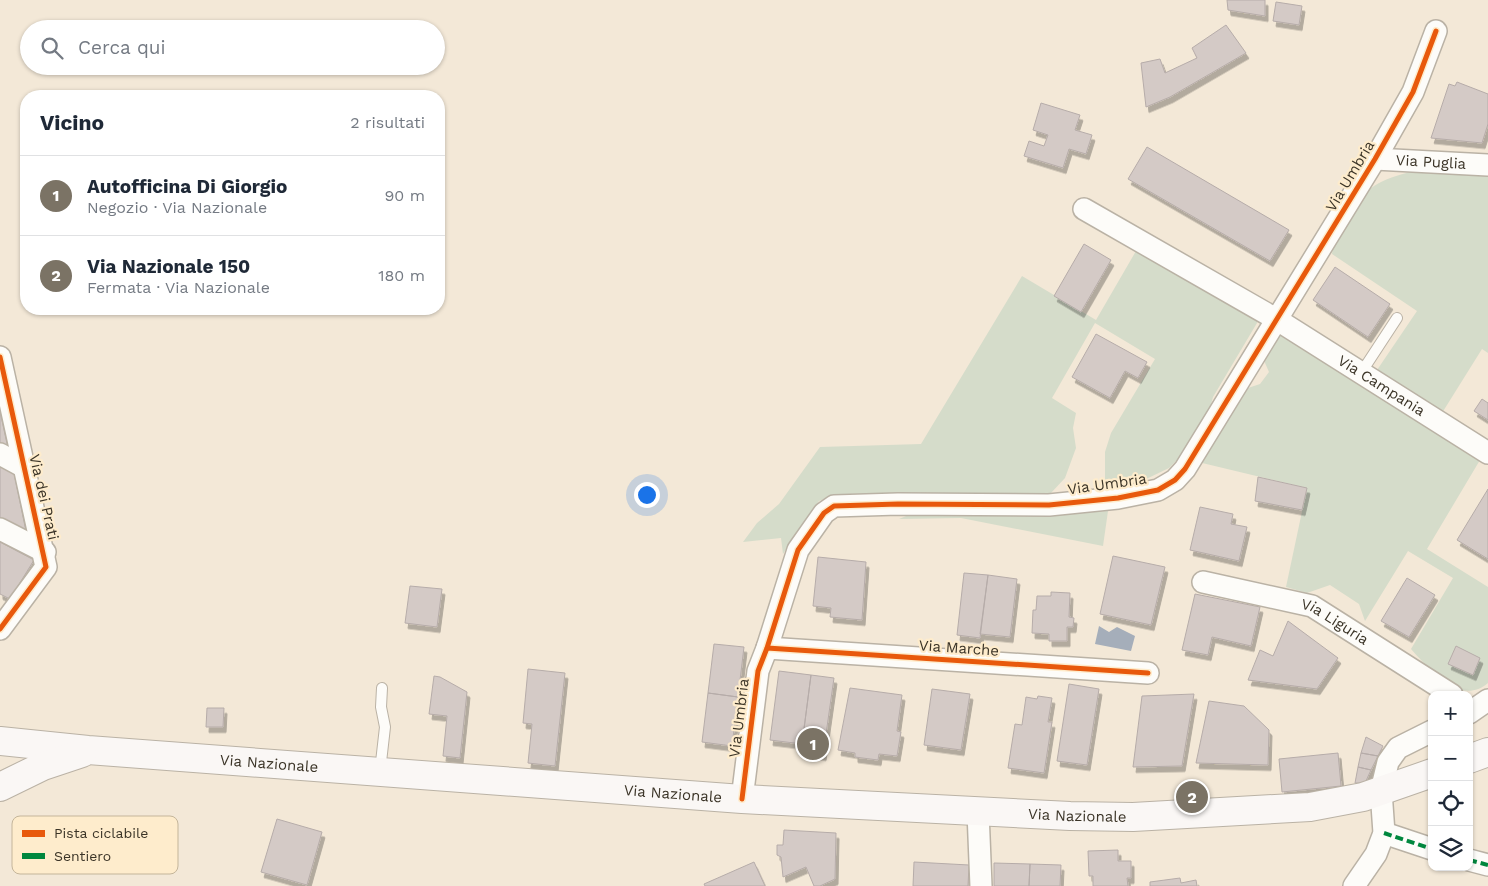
<!DOCTYPE html>
<html lang="it">
<meta charset="utf-8">
<style>
body{margin:0;font-family:"Work Sans",sans-serif;background:#f6f6f7;color:#1f2937}
.controls{position:absolute;right:15px;bottom:15px;display:grid;overflow:hidden;border-radius:10px;box-shadow:0 1px 4px #0004}
.controls button{width:45px;height:45px;display:grid;place-items:center;padding:0;border:0;border-bottom:1px solid #e0e1e3;background:#fff;color:#1f2937;font:25px sans-serif}
.you{position:absolute;left:646px;top:494px;width:18px;height:18px;margin:-12px;border:4px solid #fff;border-radius:50%;background:#1a73e8;box-shadow:0 0 0 8px #1a73e833}
.badge{display:grid;place-items:center;width:32px;height:32px;border-radius:50%;background:#7b7365;color:#fff;font-size:16px;font-weight:700}
.pin{position:absolute;translate:-50% -50%;border:2px solid #fff;box-shadow:0 1px 5px #0006}
.list{margin:0;padding:0;list-style:none}
h2{display:flex;justify-content:space-between;align-items:center;height:65px;margin:0;padding:0 20px;font-size:21px}
h2 small{font-size:16px;font-weight:400;color:#747a83}
.list li{display:grid;grid-template-columns:32px 1fr auto;gap:15px;align-items:center;box-sizing:border-box;height:80px;padding:0 20px;border-top:1px solid #e0e1e3}
.list b{display:block;font-size:19px;white-space:nowrap}
.list p{margin:0;font-size:16px;white-space:nowrap;color:#747a83}
.list em{font-size:16px;font-style:normal;color:#747a83}
.icon{flex:none;width:28px;height:28px;fill:none;stroke:currentColor;stroke-width:2;stroke-linecap:round;stroke-linejoin:round}
.map{position:relative;flex:none;width:1488px;height:886px;overflow:hidden}
.search{position:absolute;background:#fff;box-shadow:0 1px 4px #0004;left:20px;top:20px;width:425px;height:55px;display:flex;align-items:center;gap:12px;box-sizing:border-box;padding:0 18px;border-radius:28px;color:#747a83;font-size:19px}
.panel{position:absolute;background:#fff;box-shadow:0 1px 4px #0004;left:20px;top:90px;width:425px;height:225px;border-radius:20px}
.map>svg:first-child{display:block}
.green{fill:#d5dcca}
.water{fill:#a5aeba}
.building{fill:#d4cac6;stroke:#b6aca9;filter:url(#shadow)}
.lines{fill:none;stroke-linecap:round;stroke-linejoin:round}
.lane-casing{stroke:#bab2a5;stroke-width:12}
.street-casing{stroke:#bab2a5;stroke-width:24}
.secondary-casing{stroke:#bab2a5;stroke-width:30}
.lane{stroke:#fdfcf9;stroke-width:10}
.street{stroke:#fdfcf9;stroke-width:21}
.secondary{stroke:#faf7f5;stroke-width:28}
.quiet{stroke:#00873e;stroke-width:4;stroke-dasharray:8 4;stroke-linecap:butt}
.cycleway-casing{stroke:#feeccc;stroke-width:8}
.cycleway{stroke:#e8590c;stroke-width:5}
.labels{text-anchor:middle;stroke-width:4.5;stroke-linejoin:round;paint-order:stroke}
.street-label{font-size:15px;fill:#3b3427;stroke:#feeccc}
.key{fill:#feeccc;stroke:#c4b59a;stroke-width:1}
.key-label{font-size:14px;fill:#3b3427}
</style>
<div class="map">
<svg width="1488" height="886" viewBox="0 0 1488 886">
<defs>
<filter id="shadow"><feDropShadow dx="3" dy="5.5" stdDeviation="0" flood-color="#0004"/></filter>
</defs>
<rect width="100%" height="100%" fill="#f3e8d7"/>
<!-- green -->
<path class="green" d="M1410,172L1488,176V353L1482,349L1442,413L1375,373L1417,311L1332,254C1334,235 1358,197 1374,186C1385,179 1398,175 1410,172Z
M1136,251L1258,315L1257,323L1213,397L1206,423L1178,459L1169,468L1142,481L1120,485L1105,484V452L1111,433L1155,359L1095,323L1052,398L1076,413L1073,428L1076,448L1065,478L1051,493L837,494L819,501L783,554L781,538L743,542L757,523L779,504L820,447L921,444L1022,276L1096,320Z
M1284,334L1480,460L1427,549L1488,587V683C1460,707 1430,670 1411,649L1453,578L1408,551L1365,621L1359,604L1330,585L1307,593L1286,587L1307,488L1198,462L1242,390L1260,384L1269,372L1262,356L1274,337Z
M967,511L1032,516L1108,511L1103,546L961,518L899,519L911,514Z"/>
<!-- water -->
<path class="water" d="M1099,626L1109,632L1117,627L1135,636L1131,651L1095,644Z"/>
<!-- building -->
<path class="building" d="M1227,0H1265V16L1228,10Z
M1276,2L1302,6L1299,25L1273,21Z
M1226,25L1246,53L1170,97L1146,107L1141,63L1160,59L1165,73L1197,58L1192,48Z
M1457,82L1488,94V124L1482,143L1431,138L1449,84L1455,86Z
M1041,103L1080,115L1075,130L1092,135L1086,154L1069,149L1063,168L1024,156L1029,141L1044,146L1048,135L1033,130Z
M1147,147L1289,230L1270,261L1128,179Z
M1084,244L1111,260L1081,312L1054,296Z
M1335,267L1390,304L1368,337L1313,300Z
M1096,334L1147,362L1138,378L1125,371L1110,398L1072,377Z
M1482,399L1488,403V420L1474,411Z
M0,409L1,416L8,448L0,444Z
M0,466L14,473L27,536L0,521Z
M1258,477L1307,488L1302,510L1255,501Z
M1488,489V559L1457,540Z
M1200,507L1233,514L1231,524L1247,527L1239,561L1190,550Z
M0,542L34,560L10,599L0,594Z
M1113,556L1165,567L1151,625L1100,614Z
M818,557L866,562L862,620L830,617L831,608L813,606Z
M964,573L988,575L980,638L957,635Z
M988,575L1017,579L1010,637L980,634Z
M1407,578L1435,595L1409,637L1381,621Z
M410,586L442,589L437,627L405,623Z
M1051,592L1070,593L1069,617L1074,618L1073,627H1067V641H1049V634L1032,633L1033,610H1036L1037,596H1051Z
M1195,594L1260,607L1251,646L1212,637L1208,655L1182,650Z
M1288,621L1338,658L1317,689L1248,680L1260,650L1273,656Z
M714,644L744,647L738,697L708,693Z
M1456,646L1480,658L1473,675L1448,664Z
M528,669L565,673L555,766L528,763L532,724L523,723Z
M779,671L811,675L802,744L770,740Z
M811,675L834,678L823,755L801,752Z
M434,676L440,677L467,692L460,758L443,756L447,716L429,714Z
M1069,684L1099,689L1087,765L1057,761Z
M850,688L902,695L897,731L901,732L897,756L879,754L878,760L855,757V753L838,750Z
M932,689L970,694L961,750L924,745Z
M708,693L738,697L732,746L702,742Z
M1194,694L1182,766L1133,767L1142,696Z
M1038,696L1052,698L1048,722H1052L1044,773L1008,768L1015,724L1022,725L1026,697L1037,699Z
M1209,701L1244,706L1269,730L1268,765L1196,763Z
M207,708H224L223,727H206Z
M1366,737L1383,746L1378,756L1361,753Z
M1338,753L1341,786L1282,792L1279,759Z
M1361,753L1378,756L1371,770L1358,767Z
M1358,767L1371,770L1365,783H1355Z
M277,819L322,832L307,885L261,872Z
M784,830L836,833L835,879L820,886H814L806,867L783,877L781,857L777,855V845H783Z
M1118,850V861H1131V878H1127L1128,886H1093V876H1089L1088,851Z
M754,862L765,886H705L704,884Z
M914,862L969,865L968,886H913Z
M994,863L1030,864L1029,886H994Z
M1030,864L1061,865L1060,886H1029Z
M1180,878L1181,883L1196,880L1197,886H1150V882Z"/>
<g class="lines">
<defs>
<path id="lane" d="M1361,373L1397,318
M380,771L385,727L381,707L382,688"/>
<g id="street">
<path id="s1" d="M1375,159L1488,165"/>
<path id="s2" d="M1084,209L1276,319L1488,453"/>
<path d="M0,357L46,567L0,629"/>
<path d="M0,454L24,467"/>
<path d="M0,529L45,552"/>
<path id="s3" d="M1203,582L1312,606L1452,695"/>
<path d="M767,648L1148,673"/>
<path d="M1469,713L1488,700"/>
<path d="M742,799L758,671L767,648L798,550L824,513L834,506L898,504L1049,505L1118,498L1158,490L1175,480L1185,469L1375,159L1413,92L1436,31"/>
<path d="M978,812L981,886"/>
<path d="M1384,833L1432,849"/>
<path d="M1469,860L1488,865"/>
<path d="M1354,886L1376,854L1384,833L1381,791L1388,762L1398,748L1432,731"/>
</g>
<g id="secondary">
<path id="s4" d="M0,741L88,750L742,799L1070,816L1133,817L1310,807L1363,797L1432,773"/>
<path d="M1469,759L1488,752"/>
<path d="M0,787L43,766L82,753"/>
</g>
</defs>
<!-- lane casing -->
<use href="#lane" class="lane-casing"/>
<!-- street casing -->
<use href="#street" class="street-casing"/>
<!-- secondary casing -->
<use href="#secondary" class="secondary-casing"/>
<!-- lane -->
<use href="#lane" class="lane"/>
<!-- street -->
<use href="#street" class="street"/>
<!-- secondary -->
<use href="#secondary" class="secondary"/>
<!-- quiet -->
<path class="quiet" d="M1384,833L1432,849
M1469,860L1488,865"/>
<defs>
<path id="cycleway" d="M0,357L46,567L0,629
M767,648L1148,673
M742,799L758,671L767,648L798,550L824,513L834,506L898,504L1049,505L1118,498L1158,490L1175,480L1185,469L1375,159L1413,92L1436,31"/>
</defs>
<!-- cycleway casing -->
<use href="#cycleway" class="cycleway-casing"/>
<!-- cycleway -->
<use href="#cycleway" class="cycleway"/>
</g>
<g class="labels">
<!-- street labels -->
<g class="street-label">
<text dy="5" stroke="none"><textPath href="#s1" startOffset="56">Via Puglia</textPath></text>
<text transform="translate(1350 176) rotate(-59)" y="5">Via Umbria</text>
<text dy="5" stroke="none"><textPath href="#s2" startOffset="346">Via Campania</textPath></text>
<text transform="translate(1107 484) rotate(-8)" y="5">Via Umbria</text>
<text transform="translate(44 497) rotate(77)" y="5">Via dei Prati</text>
<text dy="5" stroke="none"><textPath href="#s3" startOffset="139">Via Liguria</textPath></text>
<text transform="translate(959 648) rotate(4)" y="5">Via Marche</text>
<text transform="translate(739 718) rotate(-83)" y="5">Via Umbria</text>
<text dy="5" stroke="none"><textPath href="#s4" startOffset="270">Via Nazionale</textPath></text>
<text dy="5" stroke="none"><textPath href="#s4" startOffset="675">Via Nazionale</textPath></text>
<text dy="5" stroke="none"><textPath href="#s4" startOffset="1080">Via Nazionale</textPath></text>
</g>
</g>
<!-- legend -->
<rect x="12" y="816" width="166" height="58" rx="8" class="key"/>
<rect x="22" y="830" width="23" height="7" fill="#e8590c"/>
<rect x="22" y="853" width="23" height="6" fill="#00873e"/>
<g class="key-label">
<text x="54" y="838">Pista ciclabile</text>
<text x="54" y="861">Sentiero</text>
</g>
</svg>
<div class="controls">
<button>+</button>
<button>−</button>
<button><svg class="icon" aria-label="locate" viewBox="0 0 24 24"><circle cx="12" cy="12" r="6"/><path d="M12 2v4M12 18v4M2 12h4M18 12h4"/></svg></button>
<button><svg class="icon" aria-label="layers" viewBox="0 0 24 24"><path d="M12 4l9 5-9 5-9-5zM3 14l9 5 9-5"/></svg></button>
</div>
<div class="you"></div>
<div class="pin badge" style="left:813px;top:744px">1</div>
<div class="pin badge" style="left:1192px;top:797px">2</div>
<div class="search"><svg class="icon" aria-label="search" viewBox="0 0 24 24"><circle cx="10" cy="10" r="6"/><path d="M15 15l6 6"/></svg>Cerca qui</div>
<section class="panel">
<h2>Vicino<small>2 risultati</small></h2>
<ul class="list">
<li><span class="badge">1</span><div><b>Autofficina Di Giorgio</b><p>Negozio · Via Nazionale</p></div><em>90 m</em></li>
<li><span class="badge">2</span><div><b>Via Nazionale 150</b><p>Fermata · Via Nazionale</p></div><em>180 m</em></li>
</ul>
</section>
</div>
